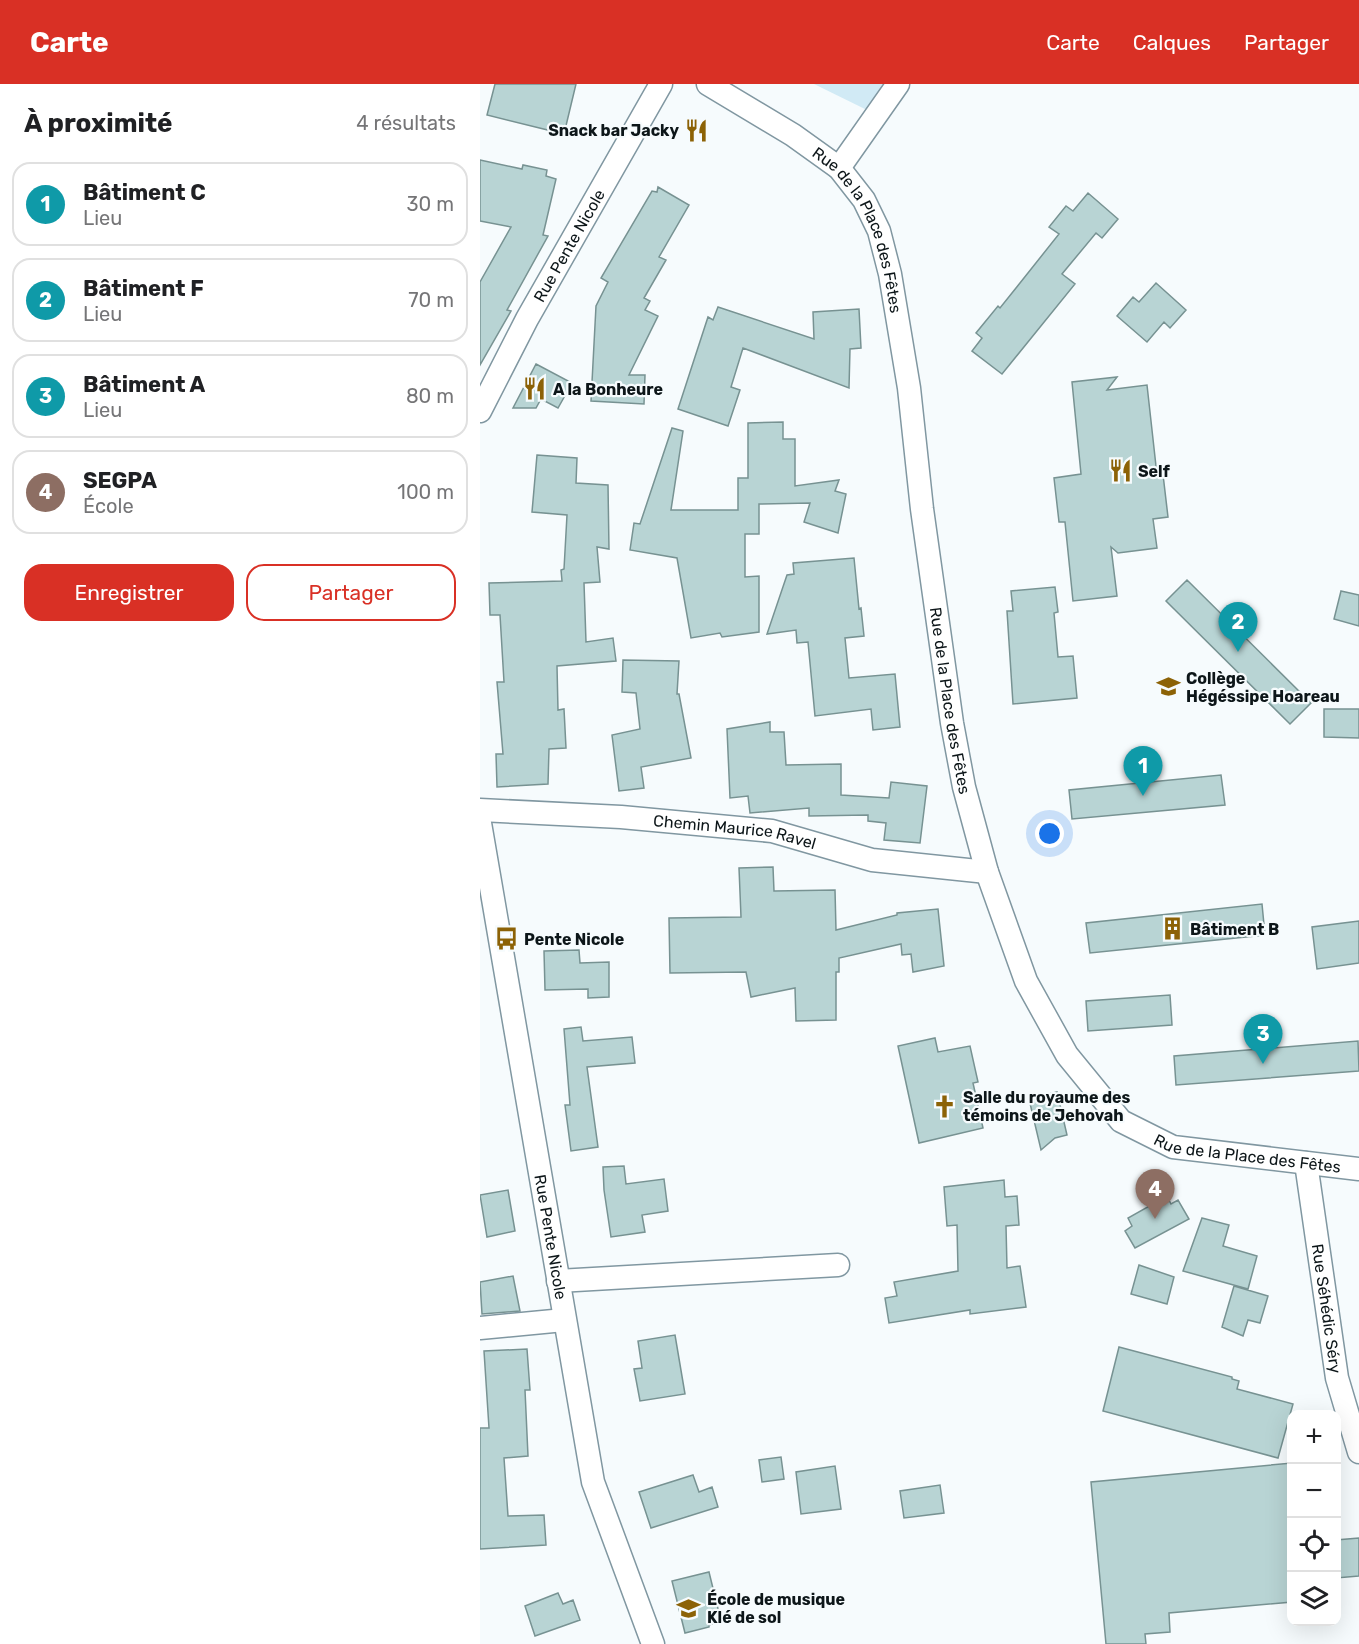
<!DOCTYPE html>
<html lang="fr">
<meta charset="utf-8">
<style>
body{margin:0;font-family:Rubik,sans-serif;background:#f6f6f6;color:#202124}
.controls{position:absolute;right:18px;bottom:18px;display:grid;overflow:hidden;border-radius:12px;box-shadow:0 6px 24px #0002}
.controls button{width:54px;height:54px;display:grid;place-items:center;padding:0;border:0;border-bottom:2px solid #e0e0e0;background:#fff;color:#202124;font:30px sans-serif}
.you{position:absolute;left:570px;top:750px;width:21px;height:21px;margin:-15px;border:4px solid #fff;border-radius:50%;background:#1a73e8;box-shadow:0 0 0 9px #1a73e833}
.badge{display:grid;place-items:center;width:39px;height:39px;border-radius:50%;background:#d93025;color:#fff;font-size:20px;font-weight:700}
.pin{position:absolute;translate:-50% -50px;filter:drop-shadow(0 2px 3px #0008)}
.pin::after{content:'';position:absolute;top:32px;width:21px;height:18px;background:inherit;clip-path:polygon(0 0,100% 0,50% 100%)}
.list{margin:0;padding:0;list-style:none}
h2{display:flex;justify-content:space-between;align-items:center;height:78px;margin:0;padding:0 24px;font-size:26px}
h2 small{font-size:20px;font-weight:400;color:#757577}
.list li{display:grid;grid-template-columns:39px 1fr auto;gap:18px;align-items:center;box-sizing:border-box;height:84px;margin:0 12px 12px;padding:0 12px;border:2px solid #e0e0e0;border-radius:18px}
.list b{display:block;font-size:22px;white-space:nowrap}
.list p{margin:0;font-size:20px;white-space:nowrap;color:#757577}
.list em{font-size:20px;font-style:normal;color:#757577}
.actions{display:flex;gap:12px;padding:18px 24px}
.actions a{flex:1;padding:14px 0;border:2px solid #d93025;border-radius:18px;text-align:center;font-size:21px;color:#d93025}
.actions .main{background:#d93025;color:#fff}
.icon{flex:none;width:33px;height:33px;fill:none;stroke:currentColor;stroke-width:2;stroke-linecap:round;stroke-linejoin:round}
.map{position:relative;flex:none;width:879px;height:1560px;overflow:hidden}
header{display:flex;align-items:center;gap:36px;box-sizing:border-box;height:84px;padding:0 30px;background:#d93025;color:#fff}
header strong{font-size:28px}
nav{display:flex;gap:33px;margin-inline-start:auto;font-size:21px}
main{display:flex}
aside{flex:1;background:#fff}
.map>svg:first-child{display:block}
.green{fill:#d1eaf5}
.building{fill:#b8d4d4;stroke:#779292;stroke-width:1.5}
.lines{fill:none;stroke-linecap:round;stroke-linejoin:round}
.minor-casing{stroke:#8097a1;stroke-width:25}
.minor{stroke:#fff;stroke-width:22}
.labels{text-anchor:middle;stroke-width:4.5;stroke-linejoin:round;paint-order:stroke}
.poi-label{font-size:16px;font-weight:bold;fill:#0d1619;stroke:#f6fbfd;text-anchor:start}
.street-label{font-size:16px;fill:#0d1619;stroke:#f6fbfd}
</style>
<header>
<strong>Carte</strong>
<nav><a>Carte</a><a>Calques</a><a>Partager</a></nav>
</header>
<main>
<aside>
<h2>À proximité<small>4 résultats</small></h2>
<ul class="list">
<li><span class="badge" style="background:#0f9aa8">1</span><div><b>Bâtiment C</b><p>Lieu</p></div><em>30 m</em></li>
<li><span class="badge" style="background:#0f9aa8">2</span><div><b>Bâtiment F</b><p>Lieu</p></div><em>70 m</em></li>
<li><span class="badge" style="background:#0f9aa8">3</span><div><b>Bâtiment A</b><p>Lieu</p></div><em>80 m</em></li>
<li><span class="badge" style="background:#8d6e63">4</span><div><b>SEGPA</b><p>École</p></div><em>100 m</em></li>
</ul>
<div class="actions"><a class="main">Enregistrer</a><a>Partager</a></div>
</aside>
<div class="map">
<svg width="879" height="1560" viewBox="0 0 879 1560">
<rect width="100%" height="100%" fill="#f6fbfd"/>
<!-- green -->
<path class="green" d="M334,0H404L391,28Z"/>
<!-- building -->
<path class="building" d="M15,0H96L84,50L7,31Z
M0,76L42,85L43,81L67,86L66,92L76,95L63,151L68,152L27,226L31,227L0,281V198L31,143L0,137Z
M178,103L209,121L179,173L186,176L164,214L170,217L165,226L178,232L149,291H165L164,320L111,317L116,222L128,198L121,194L172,107L177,108Z
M608,109L638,135L622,154L616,149L582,190L595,200L522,290L492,267L502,254L496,249L518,222L520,224L579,150L569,143L586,122L593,127Z
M676,199L706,226L690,244L684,238L667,258L637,232L653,213L659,218Z
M238,223L334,255L333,228L379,225L381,264L370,265L369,304L263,264L251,303L260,306L248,342L198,325L228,233L233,236Z
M56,280L92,299L78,324L61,315L56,324H33Z
M637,293L627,306L667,301L676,382H682L688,433L673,435L677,464L638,469L631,463L637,512L593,517L585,438H579L574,394L601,390L592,298Z
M303,338V355H315V402L359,396L355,407L366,410L358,449L324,438L330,419L279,420V450H265V493L279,492V548L242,553L240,549L211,554L197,474L150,466L154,439L160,440L192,344L203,347L191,426H258V394H268V339Z
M57,371L97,374L96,399L128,401L129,465L117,463L120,498L104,499L106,558L133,554L136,577L77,582L78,626L84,625L86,664L69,665L68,700L17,703L16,670H23L17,598H24L20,531H10L9,499L82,497L81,486L84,485L87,431L52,428Z
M374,474L379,525L381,524L384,552L365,554L369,594L415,590L420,643L393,646L391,625L335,632L328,558L317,559L316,546L287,550L307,491L314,490L313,479Z
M707,496L831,619L810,640L686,517Z
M575,503L578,528L574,529L578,573L593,572L597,614L533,620L527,527H533L531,507Z
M861,507L879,511V542L854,535Z
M143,576L199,577L197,610H199L211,674L161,683L164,704L139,707L132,651L160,645L156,609L142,608Z
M844,625H879V654L844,653Z
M290,638V648H304L306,681L361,680V711L409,714L411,698L447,702L440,759L404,756L406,739L388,737V731L329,732V724L270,729L268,712L250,714L247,645Z
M741,691L745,721L592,735L589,706Z
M293,783L294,807L355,806L356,846L417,831V829L458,825L464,882L433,888L431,870L422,871L421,860L359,874V888H356V936L316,937L315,904L271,913L266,888L190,889L189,834L261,833L259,784Z
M782,820L785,851L610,869L606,839Z
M879,837V879L837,885L832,843Z
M99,866L100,879L129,878V913L108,914V905L65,906L64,867Z
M690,911L692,941L608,947L606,917Z
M101,943L103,957L152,953L155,979L107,983L118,1063L91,1067L85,1021H90L84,945Z
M455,954L458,968L490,962L498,998L493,999L503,1044L439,1059L418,962Z
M878,957L879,987L696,1001L694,972Z
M577,1008L587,1051L575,1054L561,1066L549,1015Z
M144,1082L146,1100L184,1095L188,1127L162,1131L165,1148L131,1153L124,1106L123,1083Z
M524,1096L525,1113L537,1112L539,1141L526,1142L527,1184L540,1182L546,1223L490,1230V1226L409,1239L405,1214L417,1212L414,1198L478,1187L477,1141L467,1142L464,1103Z
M28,1106L35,1147L7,1153L0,1111Z
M687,1112L691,1120L698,1116L709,1135L655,1164L645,1147L652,1142L648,1134Z
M722,1134L749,1141L743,1162L777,1172L768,1205L703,1187Z
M659,1181L694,1193L687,1220L651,1210Z
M33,1192L40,1227L2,1230L0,1198Z
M754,1202L788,1212L780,1239L768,1236L763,1252L742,1243Z
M195,1251L205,1310L160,1317L154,1285L162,1284L158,1257Z
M639,1263L752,1293V1295L759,1297L757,1305L813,1320L798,1374L623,1327Z
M47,1265L50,1306H45L48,1372L24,1374L28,1432L64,1431L66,1461L0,1465V1344H9L4,1267Z
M301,1373L304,1395L282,1398L279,1376Z
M812,1379V1518L689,1529L690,1548L665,1550L666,1560H626L611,1398Z
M355,1382L361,1425L321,1430L316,1388Z
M213,1391L219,1408L232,1403L238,1423L171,1444L159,1408Z
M460,1401L464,1429L424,1434L420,1407Z
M879,1454V1492L856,1494V1456Z
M229,1488L241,1537L229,1541V1543L205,1549L192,1497Z
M78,1509L83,1520L93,1516L100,1536L55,1552L45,1522Z"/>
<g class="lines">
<defs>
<g id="minor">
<path id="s1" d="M228,0L313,51L359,84L384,116L399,147L410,190L429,304L442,425L472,639L484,703L507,788L546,897L587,971L641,1037L693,1063L879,1085"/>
<path d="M359,84L418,0"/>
<path id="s2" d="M0,327L47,235L181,0"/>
<path id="s3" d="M0,726L141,733L292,747L392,776L507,788"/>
<path id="s4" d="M0,739L113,1398L173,1560"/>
<path id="s5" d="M826,1079L857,1294L879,1368"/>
<path d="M78,1197L358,1181"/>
<path d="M0,1244L84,1236"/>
</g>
</defs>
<!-- minor casing -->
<use href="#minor" class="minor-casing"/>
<!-- minor -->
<use href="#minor" class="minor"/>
</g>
<!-- icons -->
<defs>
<symbol id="restaurant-bare" viewBox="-9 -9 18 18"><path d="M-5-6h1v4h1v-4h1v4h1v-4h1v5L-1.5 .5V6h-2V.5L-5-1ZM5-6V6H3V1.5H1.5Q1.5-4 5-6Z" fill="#8c6206" stroke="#f6fbfd" stroke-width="2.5" paint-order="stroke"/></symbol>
<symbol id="school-bare" viewBox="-9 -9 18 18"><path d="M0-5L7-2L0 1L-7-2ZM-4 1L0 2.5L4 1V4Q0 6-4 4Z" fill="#8c6206" stroke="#f6fbfd" stroke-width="2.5" paint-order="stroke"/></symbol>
<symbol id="building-bare" viewBox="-9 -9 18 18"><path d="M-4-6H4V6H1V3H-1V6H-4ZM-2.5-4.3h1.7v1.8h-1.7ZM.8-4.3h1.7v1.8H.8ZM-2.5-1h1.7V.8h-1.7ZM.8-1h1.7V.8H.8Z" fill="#8c6206" stroke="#f6fbfd" stroke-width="2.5" paint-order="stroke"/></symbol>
<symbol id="bus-bare" viewBox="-9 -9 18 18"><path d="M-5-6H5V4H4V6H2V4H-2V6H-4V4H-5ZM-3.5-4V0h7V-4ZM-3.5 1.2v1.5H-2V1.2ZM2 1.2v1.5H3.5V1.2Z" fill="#8c6206" stroke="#f6fbfd" stroke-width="2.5" paint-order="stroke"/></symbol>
<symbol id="church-bare" viewBox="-9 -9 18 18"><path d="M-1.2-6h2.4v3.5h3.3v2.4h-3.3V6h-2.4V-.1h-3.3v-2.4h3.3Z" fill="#8c6206" stroke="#f6fbfd" stroke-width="2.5" paint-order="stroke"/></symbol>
</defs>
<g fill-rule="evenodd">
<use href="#restaurant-bare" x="200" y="30" width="33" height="33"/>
<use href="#restaurant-bare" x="38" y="288" width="33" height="33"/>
<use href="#restaurant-bare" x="624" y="370" width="33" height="33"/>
<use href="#school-bare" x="672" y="586" width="33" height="33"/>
<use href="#building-bare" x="676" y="828" width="33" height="33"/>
<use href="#bus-bare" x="10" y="838" width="33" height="33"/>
<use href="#church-bare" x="448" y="1006" width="33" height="33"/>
<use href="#school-bare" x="192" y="1508" width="33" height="33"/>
</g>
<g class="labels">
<!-- poi labels -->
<g class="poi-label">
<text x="199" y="52" text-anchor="end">Snack bar Jacky</text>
<text x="73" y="311">A la Bonheure</text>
<text x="658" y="393">Self</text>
<text x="706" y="600">Collège<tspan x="706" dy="18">Hégéssipe Hoareau</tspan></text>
<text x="710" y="851">Bâtiment B</text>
<text x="44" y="861">Pente Nicole</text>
<text x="483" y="1019">Salle du royaume des<tspan x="483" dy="18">témoins de Jehovah</tspan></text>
<text x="227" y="1521">École de musique<tspan x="227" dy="18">Klé de sol</tspan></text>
</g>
<!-- street labels -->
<g class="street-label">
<text dy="6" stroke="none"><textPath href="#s1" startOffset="220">Rue de la Place des Fêtes</textPath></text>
<text dy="6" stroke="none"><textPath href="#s2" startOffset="188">Rue Pente Nicole</textPath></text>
<text dy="6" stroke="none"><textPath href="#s1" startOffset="706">Rue de la Place des Fêtes</textPath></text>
<text dy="6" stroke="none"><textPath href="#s3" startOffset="256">Chemin Maurice Ravel</textPath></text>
<text dy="6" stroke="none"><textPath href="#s1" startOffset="1300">Rue de la Place des Fêtes</textPath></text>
<text dy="6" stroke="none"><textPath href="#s4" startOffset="420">Rue Pente Nicole</textPath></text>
<text dy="6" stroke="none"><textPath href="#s5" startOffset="147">Rue Séhédic Séry</textPath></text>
</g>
</g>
</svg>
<div class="controls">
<button>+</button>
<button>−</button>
<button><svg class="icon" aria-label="locate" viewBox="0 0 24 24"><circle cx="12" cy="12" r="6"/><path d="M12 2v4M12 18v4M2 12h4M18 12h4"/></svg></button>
<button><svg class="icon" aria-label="layers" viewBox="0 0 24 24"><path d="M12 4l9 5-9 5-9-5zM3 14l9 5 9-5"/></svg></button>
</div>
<div class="you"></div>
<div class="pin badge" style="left:663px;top:712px;background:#0f9aa8">1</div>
<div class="pin badge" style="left:758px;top:568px;background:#0f9aa8">2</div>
<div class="pin badge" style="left:783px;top:980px;background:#0f9aa8">3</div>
<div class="pin badge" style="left:675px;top:1135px;background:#8d6e63">4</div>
</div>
</main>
